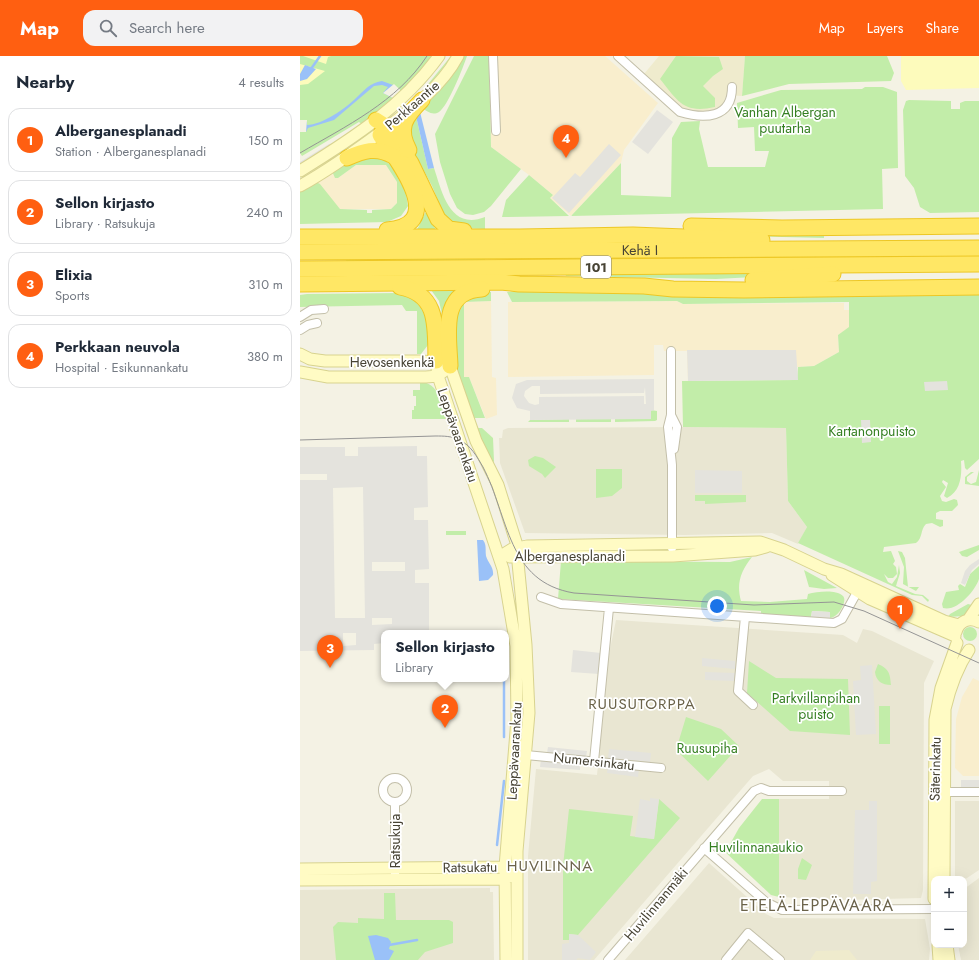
<!DOCTYPE html>
<meta charset="utf-8">
<style>
body{margin:0;font-family:Jost,sans-serif;background:#f2f2f3;color:#1f2937}
.controls{position:absolute;right:12px;bottom:12px;display:grid;overflow:hidden;border-radius:8px;box-shadow:0 4px 16px #0002}
.controls button{width:36px;height:36px;display:grid;place-items:center;padding:0;border:0;border-bottom:1px solid #e0e1e3;background:#fff;color:#1f2937;font:20px sans-serif}
.you{position:absolute;left:417px;top:550px;width:14px;height:14px;margin:-10px;border:3px solid #fff;border-radius:50%;background:#1a73e8;box-shadow:0 0 0 6px #1a73e833}
.badge{display:grid;place-items:center;width:26px;height:26px;border-radius:50%;background:#ff5f11;color:#fff;font-size:13px;font-weight:700}
.pin{position:absolute;translate:-50% -33px;filter:drop-shadow(0 1px 2px #0008)}
.pin::after{content:'';position:absolute;top:21px;width:14px;height:12px;background:inherit;clip-path:polygon(0 0,100% 0,50% 100%)}
.popup{position:absolute;left:81px;top:574px;width:128px;height:52px;box-sizing:border-box;display:grid;place-content:center;border-radius:8px;background:#fff;filter:drop-shadow(0 1px 3px #0005);font-size:13px;white-space:nowrap;color:#747a83}
.popup b{font-size:15px;color:#1f2937}
.popup::after{content:'';position:absolute;left:50%;top:100%;margin-left:-8px;border:8px solid transparent;border-top-color:#fff}
.list{margin:0;padding:0;list-style:none}
h2{display:flex;justify-content:space-between;align-items:center;height:52px;margin:0;padding:0 16px;font-size:17px}
h2 small{font-size:13px;font-weight:400;color:#747a83}
.list li{display:grid;grid-template-columns:26px 1fr auto;gap:12px;align-items:center;box-sizing:border-box;height:64px;margin:0 8px 8px;padding:0 8px;border:1px solid #e0e1e3;border-radius:12px}
.list b{display:block;font-size:15px;white-space:nowrap}
.list p{margin:0;font-size:13px;white-space:nowrap;color:#747a83}
.list em{font-size:13px;font-style:normal;color:#747a83}
.icon{flex:none;width:22px;height:22px;fill:none;stroke:currentColor;stroke-width:2;stroke-linecap:round;stroke-linejoin:round}
.map{position:relative;flex:none;width:679px;height:904px;overflow:hidden}
header{display:flex;align-items:center;gap:24px;box-sizing:border-box;height:56px;padding:0 20px;background:#ff5f11;color:#fff}
header strong{font-size:19px}
nav{display:flex;gap:22px;margin-inline-start:auto;font-size:14px}
.search{width:280px;height:36px;background:#f2f2f3;display:flex;align-items:center;gap:10px;box-sizing:border-box;padding:0 14px;border-radius:12px;color:#747a83;font-size:15px}
main{display:flex}
aside{flex:1;background:#fff}
.map>svg:first-child{display:block}
.residential{fill:#e9e6d2}
.commercial{fill:#f9eecd}
.education{fill:#efebcd}
.green{fill:#c2eda9}
.sand{fill:#fdfbbc}
.parking{fill:#e4e3dd;fill-rule:evenodd}
.water{fill:#9ac1f8}
.pier{fill:#f4f2e4}
.lines{fill:none;stroke-linecap:round;stroke-linejoin:round}
.stream{stroke:#9ac1f8;stroke-width:2.5}
.street-casing{stroke:#c3bfa9;stroke-width:10}
.secondary-casing{stroke:#d8d38f;stroke-width:13}
.highway-casing{stroke:#edc725;stroke-width:17}
.street{stroke:#fff;stroke-width:8}
.secondary{stroke:#fffbc4;stroke-width:11}
.highway{stroke:#ffe765;stroke-width:15}
.tram{stroke:#959595;stroke-width:1}
.labels{text-anchor:middle;stroke-width:3.5;stroke-linejoin:round;paint-order:stroke}
.shield{fill:#fff;stroke:#7e7b71;stroke-width:1}
.shield-label{font-size:13px;font-weight:bold;fill:#474334}
.street-label{font-size:14px;fill:#474334;stroke:#fff}
.park-label{font-size:14px;fill:#347f21;stroke:#fff}
.neighbourhood-label{font-size:15px;letter-spacing:1px;fill:#6b634a;stroke:#fff}
.quarter-label{font-size:16px;letter-spacing:1px;fill:#6b634a;stroke:#fff}
</style>
<header>
<strong>Map</strong>
<div class="search"><svg class="icon" aria-label="search" viewBox="0 0 24 24"><circle cx="10" cy="10" r="6"/><path d="M15 15l6 6"/></svg>Search here</div>
<nav><a>Map</a><a>Layers</a><a>Share</a></nav>
</header>
<main>
<aside>
<h2>Nearby<small>4 results</small></h2>
<ul class="list">
<li><span class="badge">1</span><div><b>Alberganesplanadi</b><p>Station · Alberganesplanadi</p></div><em>150 m</em></li>
<li><span class="badge">2</span><div><b>Sellon kirjasto</b><p>Library · Ratsukuja</p></div><em>240 m</em></li>
<li><span class="badge">3</span><div><b>Elixia</b><p>Sports</p></div><em>310 m</em></li>
<li><span class="badge">4</span><div><b>Perkkaan neuvola</b><p>Hospital · Esikunnankatu</p></div><em>380 m</em></li>
</ul>
</aside>
<div class="map">
<svg width="679" height="904" viewBox="0 0 679 904">
<rect width="100%" height="100%" fill="#f4f2e4"/>
<!-- residential -->
<path class="residential" d="M383,371L486,372L488,445L507,471L498,488L472,477L385,479L225,477L200,407L199,382H202L203,374L208,372Z
M316,564L543,579L557,587L563,573L572,575L634,605L624,627L623,834L621,842L545,844L479,841V743H529V725H483L469,713L453,720L294,904H228V800L236,713L297,719L309,598Z
M655,745H679V814L664,824L655,823Z
M409,807L466,858L474,862L625,863L630,893L629,904H325Z
M679,822V904H661L658,889H664V833Z
M190,832V836H193L194,904H0V834Z"/>
<!-- commercial -->
<path class="commercial" d="M189,0H305L358,47L324,94L321,107L271,160L250,142L253,139L229,119L191,91Z
M56,109H86L97,126V147L91,153H40L16,126L32,115L38,122Z
M191,245L192,321L196,322L197,359L186,363L169,321H164V246Z
M377,245L383,248L544,247V254H549V272L538,279L539,296L514,310L498,311L388,325L387,295H364L363,289H354V319L208,321V246Z
M673,622L679,625V720H663L655,712L656,663L662,641Z"/>
<!-- education -->
<path class="education" d="M359,0H451L445,1L442,40L426,39L423,49L418,54L398,56L387,55L374,47L344,18Z
M549,894L557,904H510L516,895Z"/>
<!-- green -->
<path class="green" d="M0,0H134L107,32L63,69L59,66L2,100L0,97Z
M151,0H152L126,34L124,33Z
M163,0H167C163,12 148,50 139,56C132,60 127,55 122,52Z
M174,0H189L191,91L221,113L191,150L184,156L173,159L165,158L157,152L150,138L140,106L135,78Z
M376,0L419,1L423,13L413,20L403,30L415,42V51C383,58 378,45 360,23Z
M445,0H587L594,17L591,25L489,28L442,40Z
M565,31H583L597,36L598,112L582,113L583,153L271,160L321,107V139L371,141L372,82L381,66L400,65L399,73L408,111H465L469,95H455L454,71L438,72L437,47L481,34L562,33Z
M609,44L651,45V53H660V47L665,45H679V156L630,157L620,151L614,132L605,120L603,54L606,45Z
M116,60L128,113L134,112C142,136 150,175 185,161V173L162,172L147,166L132,130L109,87L107,81Z
M73,101L82,103L91,109L106,137L108,150L101,160L87,166L0,168V136L16,126L20,128L40,153L67,154V157H72V154L91,153L97,147V126L86,109H56L38,122H35L32,115L54,102Z
M229,119L253,139L250,142L269,160L202,161L206,144Z
M125,157H127L136,174H117Z
M524,177V182L444,180Z
M453,199V205L217,206L205,203L218,201Z
M468,199H530V204L468,205Z
M185,201V207L46,208V202Z
M473,216L472,220L416,223L266,220L265,217Z
M131,234H162L142,258L139,245Z
M222,235L679,237V403L667,414L665,412L664,404L661,405C662,419 661,435 647,442L644,440L648,427L643,424L642,426L646,431L640,440L642,445L646,446L654,443L657,444L658,449L652,455H640L636,457V463L643,464V470L640,471L632,467L626,468C620,474 623,482 616,487L584,491L583,496L591,495L595,505L593,508L596,511L597,518L593,522H588L584,518L588,526L592,528L597,521L599,509L600,517L596,530L615,538L623,539L629,544L628,546L622,540L612,539L498,487L507,471L488,445L486,372L383,371L382,325L497,324L498,311L514,310L539,296L538,279L549,271V246L383,248L377,245L212,246L207,236Z
M191,236V245L164,246V321H169L185,362H172L157,314L153,289L159,246L176,237Z
M100,237C127,248 128,263 128,289L121,298H117V255H106L102,249L0,251V239L7,238Z
M120,326C139,326 142,349 147,363H112V354H114V350H116V340H113V334H120Z
M351,354L357,355V364L355,365L315,366V363H351Z
M269,363V366H228L230,364Z
M276,363H311V366H276Z
M176,372H182L193,382L194,405L193,407Z
M235,400L243,402L256,411L245,422L242,418L229,410L228,404Z
M296,413H322V432L312,440L296,442Z
M679,414V430L665,428V421L671,416H674L667,421V425L671,428L676,426Z
M395,439H446V446L405,448V445H395Z
M146,475H166V479H146Z
M679,489V494L667,501L662,500L659,496Z
M598,495L602,496L605,502L608,531H619L616,535L603,528L604,511Z
M452,501C441,515 436,527 441,545L470,546L507,543L508,538C517,536 535,533 543,540C548,545 538,562 530,562V556L512,555L511,561L461,558V555L258,543L261,505L430,506Z
M679,510C679,514 679,519 679,523C675,535 657,556 643,552L642,548L646,536L659,534L658,530L660,528L665,531L670,518Z
M504,514L537,532L524,533L509,531Z
M668,548L672,549L664,560L648,561L650,558Z
M663 578a7 7 0 1 1 14 0a7 7 0 1 1-14 0Z
M449,605L476,622L548,623L550,679L490,675L447,637Z
M578,608C589,613 590,617 591,629C582,629 576,625 575,616Z
M579,650H590V688H579Z
M386,661L421,673L439,690L408,725L376,694Z
M359,743L380,762L278,879L269,878V884H263V810L269,753L333,760L330,780L354,783Z
M462,743H479V841L471,839L423,794L430,788L439,772Z
M502,802L512,809L506,824L498,823V813Z
M84,837H95L96,864H149L153,866V887L125,896L118,904H36L33,871L38,866L58,867V862L84,863Z"/>
<!-- sand -->
<path class="sand" d="M3,0H31L28,1L26,8Z
M601,0H679V32L606,34L601,25Z
M0,8L25,15L8,28L0,29Z"/>
<!-- parking -->
<path class="parking" d="M357,54L373,66L348,98L332,86Z
M40,86L0,110V106L29,88Z
M309,88L321,99L269,157L252,142L275,117L280,121Z
M387,294H496L498,324L388,325Z
M354,323V354L351,355V363L230,364V355L217,352L212,342L216,328L227,324ZM232,330H240V338L344,337L345,331L346,348H344V340L239,341V348L235,349L229,347L224,340L225,335Z
M647,325L648,334L625,335L624,326Z
M561,364H570L571,386L562,387Z
M117,390V400H127L128,451L114,452V464H128L129,513L115,514V527H129V574H116V577H84V587L74,588V594L0,595V424H27V418H0V391H45V400H58V391ZM63,431L65,562H35L33,432ZM105,506V515H72V506ZM72,562H92V568L72,569ZM43,577H56V589L43,590Z
M395,414L442,415V437H395Z
M679,503V508L672,514L665,529L661,527L665,515L670,509Z
M512,555L530,556V562L511,561Z
M273,594L301,597L299,618L271,616Z
M402,602L435,605V613L402,610Z
M572,609L576,678L556,679L553,625L561,624L560,610Z
M405,616L435,617L434,625L405,624Z
M248,691L287,695L286,701L247,697Z
M309,693L351,697L350,706L308,702Z
M241,703L280,707V714L240,711Z
M308,709L339,713L338,721L307,717Z
M661,724H679V736H661Z
M350,742L359,743L354,783L335,781L340,743L350,745Z
M569,745H577V825L571,826V838H553L555,754H569Z
M269,878L278,879L296,896L290,904L278,902L276,904H262V888L269,887Z"/>
<!-- water -->
<path class="water" d="M5,9L16,13L7,23L0,25V18Z
M82,25L93,29L120,56L134,112L128,113L116,60L99,45L83,37L88,31L82,29L74,30L34,64L8,72L6,76H0V66H7V69C22,69 46,52 56,42C65,34 69,27 82,25Z
M177,484H183C187,489 185,494 186,500C188,507 194,511 193,519L188,524L179,525Z
M76,879L88,882L91,886L89,893L94,895L89,904H75L68,880Z"/>
<!-- pier -->
<path class="pier" d="M94,28L120,53L113,63L99,45L83,37Z
M0,64H7L6,76H0Z"/>
<g class="lines">
<!-- stream -->
<path class="stream" d="M11,13L20,0
M204,681V623
M197,789L204,725
M89,889L117,884"/>
<defs>
<path id="street" d="M193,0L196,75
M318,0L380,56C404,63 432,63 432,31
M0,261L11,254L24,253
M0,274L8,269L17,267
M371,295V359L368,371L372,409V492
M371,359L377,371L374,393
M241,541L261,548L534,567L542,563L560,531
M445,561L438,635L453,649
M221,700L226,699L361,712
M294,705L309,552
M83 734a12 12 0 1 1 24 0a12 12 0 1 1-24 0Z
M639,736H679
M95,746V823
M404,792L466,846L482,854L634,853
M308,904L454,735L461,732L469,735H542
M426,904L448,877L480,904"/>
<path id="secondary" d="M0,115C52,83 103,50 139,0
M0,130C29,114 54,96 81,76C109,55 141,32 158,0
M0,298L10,303L25,305H119L142,306
M136,305L138,320L203,513L216,590L217,663L205,811L206,904
M150,310L176,385L198,429L216,486L226,589L229,657L217,795V904
M0,316L28,321H126L138,320L144,315
M199,501L212,493L227,490L460,486L484,494L524,513L541,518L644,565L659,569
M210,501L373,500L455,494L466,491
M532,519L570,543L655,580
M668,564L679,548
M656,576C659,565 669,561 679,566
M0,813L205,811L211,814
M644,823L645,653C650,632 657,612 669,594
M0,824L205,823L211,820
M634,843L635,664L641,632L657,587
M638,889L639,904
M647,889L649,904"/>
<g id="highway">
<path d="M76,64L87,71L111,107L138,163L149,173L164,175"/>
<path d="M80,79C97,105 149,169 87,174"/>
<path d="M109,94C97,72 105,61 122,44"/>
<path d="M47,102C63,95 76,90 93,100"/>
<path d="M391,170L482,172L679,170"/>
<path d="M0,181H220L333,179L462,184"/>
<path id="s1" d="M0,196L679,192"/>
<path d="M0,213L679,208"/>
<path d="M453,224L533,218"/>
<path d="M0,228L201,226L219,228L344,230L373,233L444,234L679,231"/>
<path d="M100,231C140,238 135,273 136,305"/>
<path d="M150,310C149,279 139,235 182,233"/>
</g>
</defs>
<!-- street casing -->
<use href="#street" class="street-casing"/>
<!-- secondary casing -->
<use href="#secondary" class="secondary-casing"/>
<!-- highway casing -->
<use href="#highway" class="highway-casing"/>
<!-- street -->
<use href="#street" class="street"/>
<!-- secondary -->
<use href="#secondary" class="secondary"/>
<!-- highway -->
<use href="#highway" class="highway"/>
<!-- tram -->
<path class="tram" d="M0,97C46,70 97,46 127,0
M0,384L135,380C144,380 152,380 159,384C171,389 177,401 183,411C209,461 207,526 274,537L454,549L534,546L564,555L679,607"/>
</g>
<g class="labels">
<!-- shield labels -->
<rect class="shield" x="281" y="200" width="30" height="22" rx="3"/>
<g class="shield-label">
<text x="296" y="216">101</text>
</g>
<!-- street labels -->
<g class="street-label">
<text transform="translate(112 49) rotate(-41)" y="5">Perkkaantie</text>
<text dy="5" stroke="none"><textPath href="#s1" startOffset="340">Kehä I</textPath></text>
<text x="92" y="311">Hevosenkenkä</text>
<text transform="translate(158 379) rotate(71)" y="5">Leppävaarankatu</text>
<text x="270" y="505">Alberganesplanadi</text>
<text transform="translate(214 695) rotate(-87)" y="5">Leppävaarankatu</text>
<text transform="translate(294 705) rotate(6)" y="5">Numersinkatu</text>
<text transform="translate(635 713) rotate(-89)" y="5">Säterinkatu</text>
<text transform="translate(95 785) rotate(-90)" y="5">Ratsukuja</text>
<text transform="translate(170 811) rotate(-1)" y="5">Ratsukatu</text>
<text transform="translate(356 848) rotate(-50)" y="5">Huvilinnanmäki</text>
</g>
<!-- park labels -->
<g class="park-label">
<text x="485" y="61">Vanhan Albergan<tspan x="485" dy="16">puutarha</tspan></text>
<text x="572" y="380">Kartanonpuisto</text>
<text x="516" y="647">Parkvillanpihan<tspan x="516" dy="16">puisto</tspan></text>
<text x="407" y="697">Ruusupiha</text>
<text x="456" y="796">Huvilinnanaukio</text>
</g>
<!-- neighbourhood labels -->
<g class="neighbourhood-label">
<text x="342" y="653">RUUSUTORPPA</text>
<text x="250" y="815">HUVILINNA</text>
</g>
<!-- quarter labels -->
<g class="quarter-label">
<text x="517" y="855">ETELÄ-LEPPÄVAARA</text>
</g>
</g>
</svg>
<div class="controls">
<button>+</button>
<button>−</button>
</div>
<div class="you"></div>
<div class="pin badge" style="left:600px;top:573px">1</div>
<div class="pin badge" style="left:145px;top:672px">2</div>
<div class="popup"><b>Sellon kirjasto</b>Library</div>
<div class="pin badge" style="left:30px;top:612px">3</div>
<div class="pin badge" style="left:266px;top:102px">4</div>
</div>
</main>
